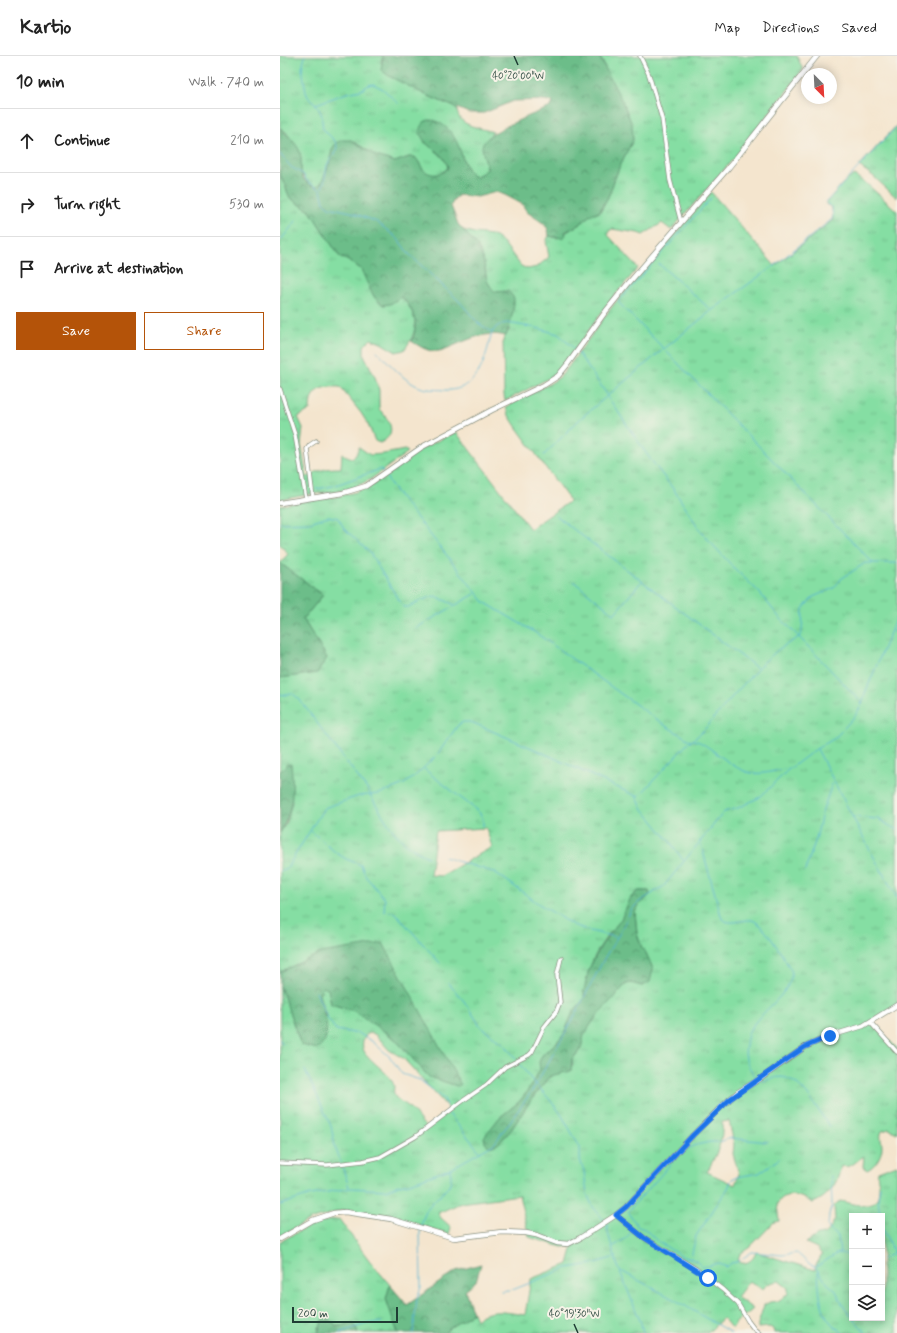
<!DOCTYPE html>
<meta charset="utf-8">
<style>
body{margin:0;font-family:Mynerve,sans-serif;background:#f2f2f2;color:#222}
.controls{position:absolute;right:12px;bottom:12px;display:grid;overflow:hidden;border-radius:0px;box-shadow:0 2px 10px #0003}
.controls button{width:36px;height:36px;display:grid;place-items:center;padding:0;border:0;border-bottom:1px solid #e0e0e0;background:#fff;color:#222;font:20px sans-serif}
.compass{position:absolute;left:521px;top:12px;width:36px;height:36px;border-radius:50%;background:#fff;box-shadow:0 2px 10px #0003;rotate:156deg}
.scale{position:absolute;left:12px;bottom:10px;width:106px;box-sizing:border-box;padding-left:4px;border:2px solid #1f3d34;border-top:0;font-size:11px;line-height:14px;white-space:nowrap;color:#1f3d34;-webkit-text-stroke:3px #f7f3e8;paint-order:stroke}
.stop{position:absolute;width:12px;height:12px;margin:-9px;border:3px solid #1a73e8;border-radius:50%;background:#fff}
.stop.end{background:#1a73e8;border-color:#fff;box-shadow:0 1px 4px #0008}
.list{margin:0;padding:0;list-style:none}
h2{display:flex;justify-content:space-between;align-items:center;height:52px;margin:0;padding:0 16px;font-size:17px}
h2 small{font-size:13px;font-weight:400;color:#767676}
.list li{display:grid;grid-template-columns:26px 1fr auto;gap:12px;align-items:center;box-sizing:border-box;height:64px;padding:0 16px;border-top:1px solid #e0e0e0}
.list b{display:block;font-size:15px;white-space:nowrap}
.list em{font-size:13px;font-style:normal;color:#767676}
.actions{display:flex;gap:8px;padding:12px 16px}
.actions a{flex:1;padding:9px 0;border:1px solid #b45309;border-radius:0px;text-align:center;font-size:14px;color:#b45309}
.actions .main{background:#b45309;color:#fff}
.icon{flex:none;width:22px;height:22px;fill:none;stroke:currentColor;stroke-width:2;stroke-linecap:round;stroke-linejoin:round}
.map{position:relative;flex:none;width:617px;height:1277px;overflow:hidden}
header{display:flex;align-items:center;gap:24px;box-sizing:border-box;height:56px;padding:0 20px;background:#fff;border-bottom:1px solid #e0e0e0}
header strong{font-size:19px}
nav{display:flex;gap:22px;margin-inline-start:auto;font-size:14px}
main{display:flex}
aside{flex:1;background:#fff}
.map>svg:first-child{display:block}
.grass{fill:url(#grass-tufts);stroke:#528e6c;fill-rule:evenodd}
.forest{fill:url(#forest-crowns);stroke:#467d5e}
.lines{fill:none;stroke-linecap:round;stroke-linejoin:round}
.stream{stroke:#55b3d3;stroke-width:1}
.minor-casing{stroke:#8a9181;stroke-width:5}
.tertiary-casing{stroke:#8a9181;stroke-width:6}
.minor{stroke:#fff;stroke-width:3.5}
.tertiary{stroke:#fff;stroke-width:4.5}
.route{stroke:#1a73e8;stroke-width:5}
.ticks{fill:none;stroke:#1f3d34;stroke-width:1.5}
.ticks-label{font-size:10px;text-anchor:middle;fill:#1f3d34;stroke:#f7f3e8;stroke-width:4;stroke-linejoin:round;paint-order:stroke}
</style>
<header>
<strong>Kartio</strong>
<nav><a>Map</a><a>Directions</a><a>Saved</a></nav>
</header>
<main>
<aside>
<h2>10 min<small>Walk · 740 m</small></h2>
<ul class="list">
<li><svg class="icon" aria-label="ahead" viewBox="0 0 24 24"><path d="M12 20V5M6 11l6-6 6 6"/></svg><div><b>Continue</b></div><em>210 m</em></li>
<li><svg class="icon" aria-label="right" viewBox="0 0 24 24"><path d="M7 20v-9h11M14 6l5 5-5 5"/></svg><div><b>Turn right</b></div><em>530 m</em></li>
<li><svg class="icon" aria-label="arrive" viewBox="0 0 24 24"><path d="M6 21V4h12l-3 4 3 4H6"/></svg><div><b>Arrive at destination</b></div></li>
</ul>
<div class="actions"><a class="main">Save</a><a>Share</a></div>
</aside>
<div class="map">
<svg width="617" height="1277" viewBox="0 0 617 1277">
<defs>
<pattern id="grass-tufts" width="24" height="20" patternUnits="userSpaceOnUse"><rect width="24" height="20" fill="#85dea3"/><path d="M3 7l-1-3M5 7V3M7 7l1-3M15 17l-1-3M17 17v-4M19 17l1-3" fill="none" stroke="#72bf8d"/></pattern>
<pattern id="forest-crowns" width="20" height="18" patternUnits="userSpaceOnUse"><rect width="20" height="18" fill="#6cbd89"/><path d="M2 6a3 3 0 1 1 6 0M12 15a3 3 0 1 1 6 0" fill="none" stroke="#589b71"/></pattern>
</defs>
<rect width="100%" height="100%" fill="#f7f3e8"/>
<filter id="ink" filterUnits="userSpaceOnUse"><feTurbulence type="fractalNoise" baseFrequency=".025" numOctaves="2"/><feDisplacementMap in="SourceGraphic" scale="8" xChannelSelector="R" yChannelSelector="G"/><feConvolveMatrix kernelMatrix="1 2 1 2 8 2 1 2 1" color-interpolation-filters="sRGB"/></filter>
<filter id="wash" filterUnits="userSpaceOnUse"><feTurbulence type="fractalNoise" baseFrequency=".012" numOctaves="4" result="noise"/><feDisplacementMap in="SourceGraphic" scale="16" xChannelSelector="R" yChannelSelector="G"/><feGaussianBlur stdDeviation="0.9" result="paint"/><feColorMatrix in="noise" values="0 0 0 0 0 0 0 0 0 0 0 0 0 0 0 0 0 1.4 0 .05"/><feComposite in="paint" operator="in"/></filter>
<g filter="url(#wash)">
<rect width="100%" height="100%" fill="#f4e5ce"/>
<!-- grass -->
<path class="grass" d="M0,0H103L101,6L109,20L148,40L177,52C177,71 199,71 213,76C196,95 205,91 207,113C202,117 200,119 193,120C186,114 185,107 181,98C176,84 167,71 154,64L144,86C154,93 164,99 168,111C162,119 150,122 143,113C141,111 140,107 138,105C135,104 132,102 129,101L115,106L96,100L71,84L52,93C50,104 48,125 36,131L29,129L21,116V103L12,85L6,76L0,72Z
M319,0H517L523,14L456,100L391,174L382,167L363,179L358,177L332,173L328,176V179L358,212L330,245L285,307L277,317L269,322L225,345L224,339L223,284L229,274L233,251L228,235L214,236L207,225L203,202L198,191L183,174L194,177L212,179L223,186L241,210L248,213L257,211L269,201L266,185L269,180L277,182L300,168L309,160L320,156L328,141L340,109L353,84L323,6Z
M617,69V142L593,120L579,110Z
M0,118L10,142L30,155L59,200L72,207L81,213L90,233L95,242L103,249L110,248L121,241C126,245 128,249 131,254C139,270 134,280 124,294L116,296L101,287L91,283L84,290V299L95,321L99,334V353C109,363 119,378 100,387L95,385L88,368L81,357L60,331C41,330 30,333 30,354L18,361L23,372L21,389L27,422C38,413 47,412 61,412L62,398L72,402L76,399L79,391L90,399L103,398L125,394L128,396L91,423L75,431L55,436L31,438L0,444Z
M574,119L587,128L617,155V950L590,966L617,992V1077L609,1073L602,1075C599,1081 602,1085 602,1091C602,1099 595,1111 587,1114L583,1111L584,1100C575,1105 572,1113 561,1110C558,1127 549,1141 533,1147C521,1140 506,1133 497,1148L499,1165L494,1166L470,1191L460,1198L458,1203L461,1207C468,1208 474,1203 476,1196L535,1214L536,1209L542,1199L537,1192L526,1187L538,1179L545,1178L549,1174L555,1163L554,1150L557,1147L560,1145C577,1148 599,1158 599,1132C600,1126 596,1122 598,1116L617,1109V1227L612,1236L617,1251V1277H494L493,1273L490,1271L478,1272V1268L484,1249L490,1246L498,1245L507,1239L508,1236V1232L499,1225C492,1226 487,1227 483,1233L469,1225L457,1241L473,1253C466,1260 457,1262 452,1273L443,1262L428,1277H165L169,1272L193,1257L196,1264C209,1251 229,1257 245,1259L251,1223L288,1208L293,1190L282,1191L249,1181L239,1139L181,1147L158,1157L161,1162L171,1171L169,1178L137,1168L109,1160L81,1158L63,1154L30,1164L0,1180V930L21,989L46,965L45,956L38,938L43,931L48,932L51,948L74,955L115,983L149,1021L41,897L0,916V805L1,804L0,802V777L7,766L12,746L5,712L0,715V622L37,617L47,602L23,563L43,539L0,507L8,498L0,488V450L32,443L56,441L76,436L94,428L139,394L176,376L250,473L290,445L237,372L228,358L226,351L271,327L280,321L289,310L334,248L431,136L495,210L553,164L552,153L546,147L562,128ZM206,772L212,791L161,820L150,819L156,775ZM358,835H369L370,839L359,849L355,856L357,878L362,892L366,897L373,913L362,930C357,929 352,926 347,928C339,932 309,970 304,978C299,989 303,994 292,1003L293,1009L271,1020L251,1044L231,1074L218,1088L219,1062L239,1046L247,1036L260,1014L263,998L275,988L284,978L293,956L305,943C303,923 313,900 325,883C330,876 336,870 341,864C348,854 348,841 358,835ZM92,977L96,979L109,994L123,1002L170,1054L147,1072C140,1066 136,1057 129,1051C125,1047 117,1045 115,1040C111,1032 118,1032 109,1021C104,1014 86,1001 84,995C81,988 83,983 87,978ZM449,1065L454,1088L453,1098L459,1118L455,1129L427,1116C436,1099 444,1085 442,1066ZM572,1160H602V1262H572Z
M59,1163L89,1204L110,1229L106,1243L119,1277H78V1276L68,1267C60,1271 57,1271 50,1264L39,1271L38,1277H0V1186C19,1175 37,1165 59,1163Z"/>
<!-- forest -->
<path class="forest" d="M103,0H319L342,45L352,68L353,84L340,109L328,141L319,156L309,160L300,168L285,176L286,179L282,182L269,180L268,173L263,167L247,156L242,148L225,139L216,136L197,141L179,139L174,143L171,150L178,168L198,191L203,202L207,225L214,236L228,235C230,237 233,240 234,243C235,250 229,273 226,280C207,275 192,282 175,289C168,292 161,296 154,295C146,295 138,289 131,285C140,271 134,251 121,241L110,248L103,249L95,242L90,233L81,213L72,207L59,200L30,155L10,142L0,118V72C5,76 17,88 19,94C25,107 13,124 36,131L40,129L43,123L50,106L52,93L56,87L62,84H71L96,100L115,106L129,101H135C138,104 140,109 142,112C149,121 162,120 168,111C164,98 154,95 146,87C143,84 141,79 139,76C140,73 141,69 143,67C153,58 169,72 174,81C182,93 182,110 193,120C199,120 203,117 207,113C207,106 202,98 202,91C203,76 257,57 271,51L273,46L265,44L233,45L204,57H189L148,40L109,20L101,14Z
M0,507L43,539L23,563L47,602L37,617L0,622Z
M6,708H11C14,734 13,754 0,777V715L5,712Z
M358,835H369L370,839L359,849L355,856L357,878L362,892L366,897L373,913L370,926L362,930L351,927L346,928L315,962L304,979L301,993L292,1003L291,1015L270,1020L251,1044L231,1074L218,1088L210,1091L205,1087L204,1081L219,1062L239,1046L247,1036L260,1014L259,1006L263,998L275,988L284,978L293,956L304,943V934L309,913L321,890L341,863L351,841Z
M103,887L181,1029L177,1030L149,1021L115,983L74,955L51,948L48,933L43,931L39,938C42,952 51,972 44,986C43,988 39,991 37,993L21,989L0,930V916L41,897Z
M201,1208L196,1225L185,1234L193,1257L169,1272L165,1277H119L117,1275L106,1243L110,1229L127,1249L176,1215Z
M47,1262C51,1264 53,1268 57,1270C65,1272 74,1259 78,1277H38L42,1265Z"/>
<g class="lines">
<!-- stream -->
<path class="stream" d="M25,0L22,12L26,36L28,41L36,48L41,57L43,73L55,85L57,90L56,95L47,109L44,127L41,134
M36,48L67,37L81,34L89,29L93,28L103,33L118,47
M0,98L11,111L23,118L27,125L41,134L44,147L49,151L71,156L97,166L118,183L128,197L179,245L198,267L212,276
M0,185L16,165
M379,208L431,254
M384,293L593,507
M384,293L338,246L431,142
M97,295C112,309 128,331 148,333C154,334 159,333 164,334C175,335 187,331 194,322C204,312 208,290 212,277L216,271L222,268L227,267L257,272L278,278L296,294
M298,297L328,340
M328,341L368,400L394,434L422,477L454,512L478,535L499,561L518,580
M264,399L301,362L374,301L431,255L495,209L551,164L553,161L552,152L546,146L617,70
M105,419L113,432L204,546L256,577L386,670L411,685
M36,433L53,430L101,413L103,416
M277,460C300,479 323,495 346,513L477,612
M0,467L30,466L48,460L58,462L64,472L90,497L123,551H129L139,545L155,540L175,549
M293,525L334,558L361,526
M136,572L195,538
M612,574L617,578
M519,581L582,647
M0,638L5,639L12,637L19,643L90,737
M414,684C422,686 429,692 436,697C446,704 459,715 471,717C483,719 497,714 509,712
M537,693L591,796L617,842
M144,713L199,756L203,763V770
M90,739C109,768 115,786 148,801
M356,740L360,739L408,687L413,684L423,675L451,642L484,606L499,593L519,581L522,575L523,553L533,541L554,532L561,523L585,507H617
M357,741L362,752L391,787L403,804
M573,761L598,763L617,774
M31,775L55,796L66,803L81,809L86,821L105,843L104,855L113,856L117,859L160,907
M420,785L442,863C450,870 462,863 472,864C484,867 506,905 512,916C510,940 480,955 470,974C467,978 467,984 466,989C463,1003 469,1013 478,1023
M164,801L216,817L259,848L293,869L310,875L336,881
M0,815L7,812L44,752L79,740L99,738L124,728L134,721L157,699L178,669L183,666H191L261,696L356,740
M525,815L536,783L542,757L553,725
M168,927L184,945L201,971L224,988L236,1003
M36,936L48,963L56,974L80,978L93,986L110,1001L122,1018L140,1024L164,1043L168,1055
M0,984L3,988
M238,1006L255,1028
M25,1014L51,1070L55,1091L61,1107
M480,1025C486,1025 494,1021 501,1021C522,1022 538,1055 549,1070
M256,1028L270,1044L281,1058L297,1086L300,1091V1104L304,1115L307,1138L313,1151L324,1164
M169,1058L200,1096
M488,1086L450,1082L440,1086H430L416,1089L401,1096L373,1128L348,1155L358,1171L365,1173L376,1184L401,1200L415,1204L422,1211L429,1210L437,1207L447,1211L451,1207L457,1206L472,1196L502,1199L517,1197L528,1207L535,1211L548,1228L556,1235L563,1249L572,1261
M62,1110L69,1131
M551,1120L552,1150L549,1158L548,1171L550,1174L558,1180L560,1197
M0,1149L31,1139L70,1132L106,1134L119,1129L130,1127L170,1113L214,1088L252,1035L293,963L325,901L341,875L351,854L359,846L384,830L444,756L458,752L480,741L508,714L536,693L555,682L575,660L581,650L586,635L617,560
M600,1160L598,1142L600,1130
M327,1168L328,1177L337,1208L361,1267L363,1277
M141,1170C143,1162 146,1153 152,1147C162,1135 175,1132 170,1114
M602,1171L614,1197
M333,1191L346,1182L353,1174
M411,1202L416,1180L448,1132L452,1123L456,1121L479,1117L499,1103
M602,1203L614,1197L617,1194
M536,1211L556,1198C563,1196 566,1198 572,1202
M341,1215L397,1245L451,1277
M538,1215C539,1232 539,1253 551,1267C555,1271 559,1273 563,1277
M221,1235L235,1233L287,1212L313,1208L335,1201
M573,1262L586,1277
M59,1277L86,1268L102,1266
M133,1277L137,1243L141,1231L140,1173"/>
</g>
</g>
<g filter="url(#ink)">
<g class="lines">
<defs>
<path id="minor" d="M360,0L369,19L382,63L390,124L401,166
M0,333L15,379L26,443
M33,442L27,393L30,389L36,385
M590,966L617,996
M0,1107L47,1109L83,1105L100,1101L135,1081L184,1044L206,1029L225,1011L249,999L252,996L264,971L276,956L280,946L277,919L281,902
M336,1159L363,1181L416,1213L443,1234L458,1248L468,1265L474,1273L479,1277"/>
<path id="tertiary" d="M0,447L63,437L86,430L142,391L212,354L264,329L278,320L287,309L326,255L347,229L449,111L537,0
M0,1183L33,1164L54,1157L65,1156L111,1163L174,1182L222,1176L246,1177L256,1179L277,1187L288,1188L300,1182L319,1170L336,1159L346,1151L413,1079L441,1051L458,1036L480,1023L525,991L550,980L583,970L617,949"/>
</defs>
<!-- minor casing -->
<use href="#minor" class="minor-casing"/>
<!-- tertiary casing -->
<use href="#tertiary" class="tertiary-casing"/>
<!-- minor -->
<use href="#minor" class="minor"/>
<!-- tertiary -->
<use href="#tertiary" class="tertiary"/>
</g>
</g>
<g class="lines" filter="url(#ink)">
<!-- route -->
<path class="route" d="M428,1222L363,1181L336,1159L346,1151L413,1079L450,1043L525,991L550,980"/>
</g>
<!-- ticks -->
<path class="ticks" d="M234,0L238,9M294,1268L298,1277"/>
<g class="ticks-label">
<text x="238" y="23">40°20'00"W</text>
<text x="294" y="1261">40°19'30"W</text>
</g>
</svg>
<div class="controls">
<button>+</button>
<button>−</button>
<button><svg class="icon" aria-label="layers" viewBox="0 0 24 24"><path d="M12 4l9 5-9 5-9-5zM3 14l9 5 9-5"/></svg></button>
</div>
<svg class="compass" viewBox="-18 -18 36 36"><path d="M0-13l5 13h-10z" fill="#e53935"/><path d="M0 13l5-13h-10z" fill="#767676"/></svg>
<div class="scale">200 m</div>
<div class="stop" style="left:428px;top:1222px"></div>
<div class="stop end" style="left:550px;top:980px"></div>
</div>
</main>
